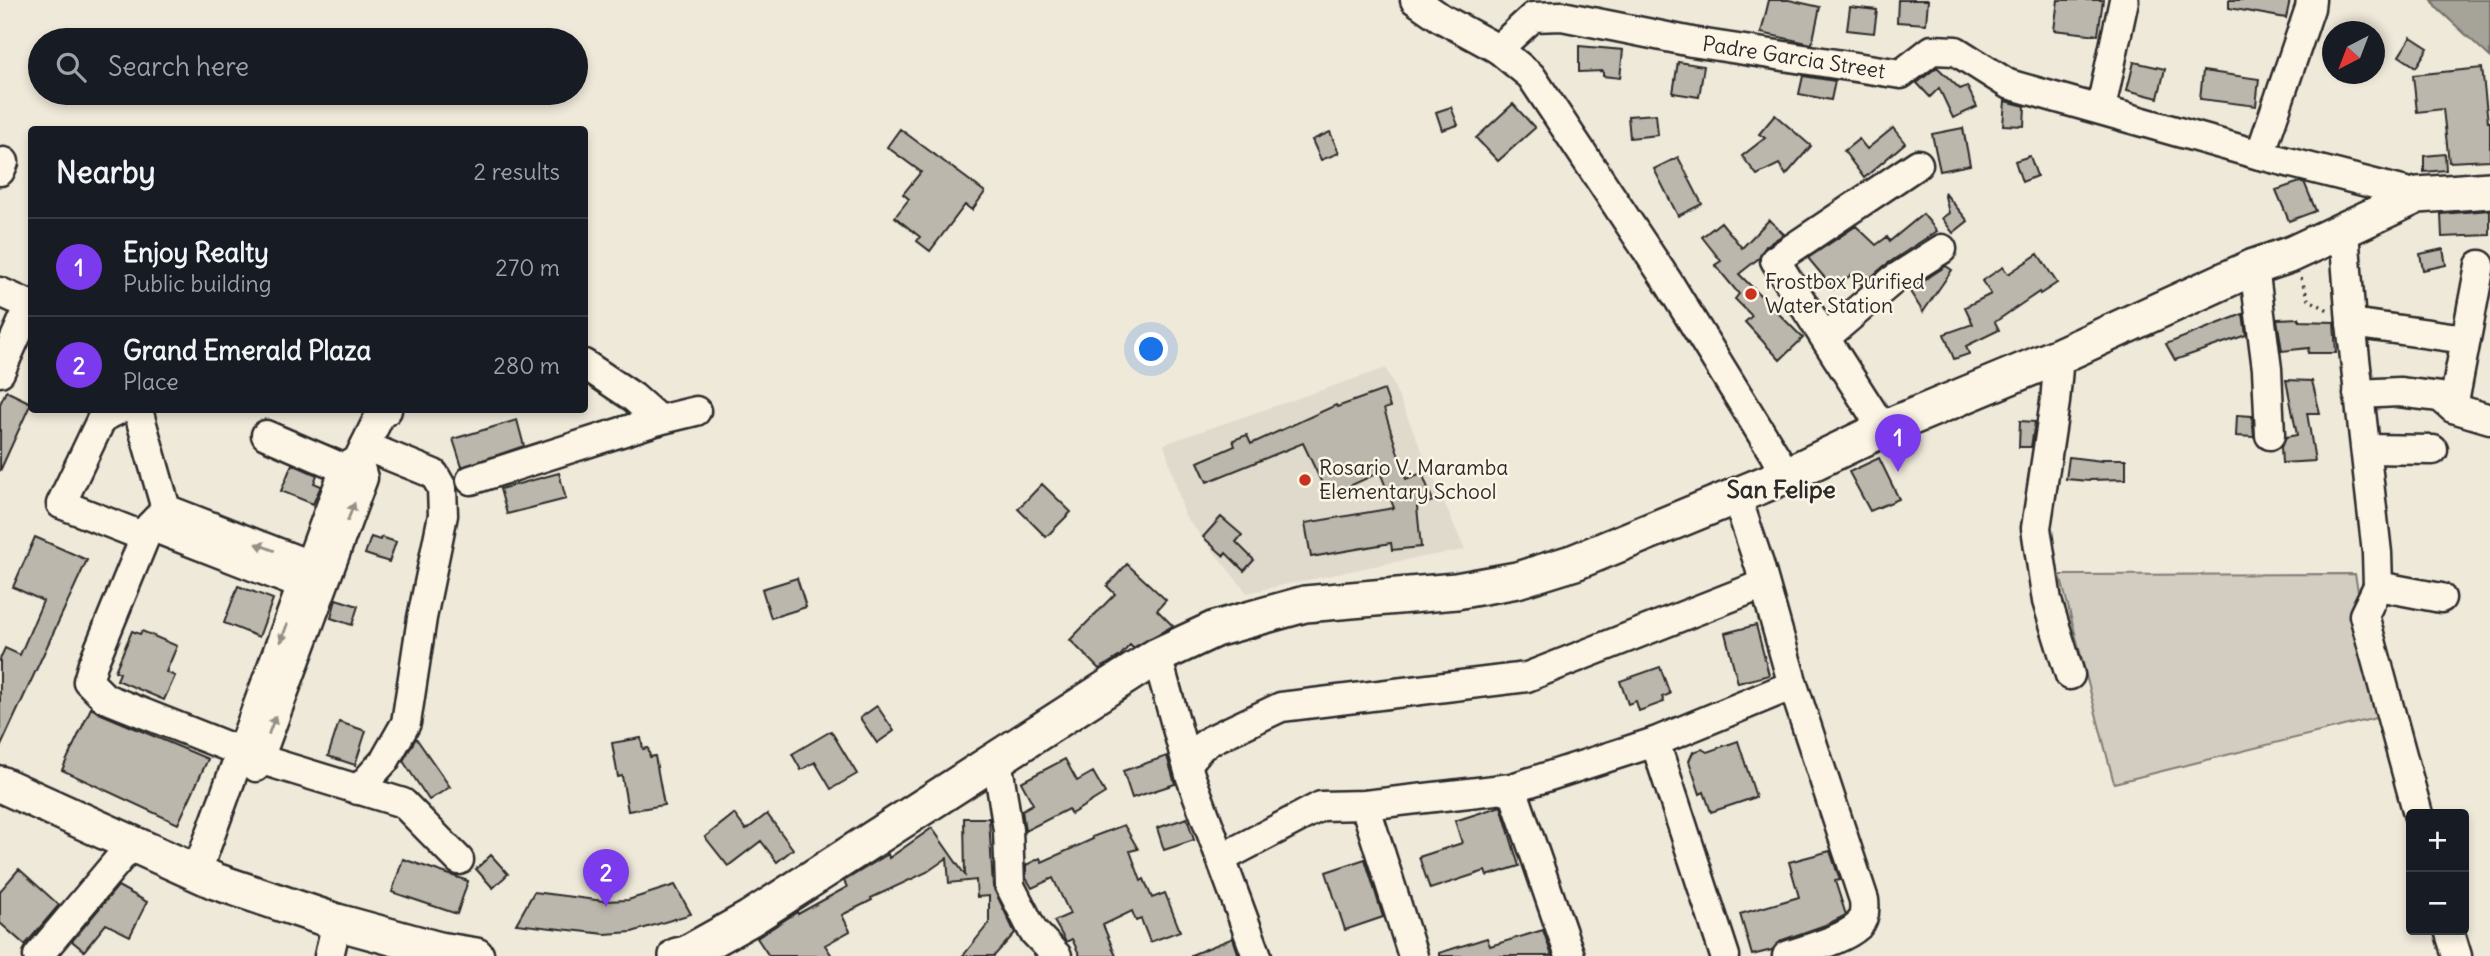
<!DOCTYPE html>
<meta charset="utf-8">
<style>
body{margin:0;font-family:Delius,sans-serif;background:#242831;color:#f1f3f6}
.controls{position:absolute;right:21px;bottom:21px;display:grid;overflow:hidden;border-radius:7px;box-shadow:0 4px 10px #0003}
.controls button{width:63px;height:63px;display:grid;place-items:center;padding:0;border:0;border-bottom:2px solid #363941;background:#171b24;color:#f1f3f6;font:35px sans-serif}
.compass{position:absolute;left:2322px;top:21px;width:63px;height:63px;border-radius:50%;background:#171b24;box-shadow:0 4px 10px #0003;rotate:222deg}
.you{position:absolute;left:1152px;top:350px;width:24px;height:24px;margin:-18px;border:5px solid #fff;border-radius:50%;background:#1a73e8;box-shadow:0 0 0 10px #1a73e833}
.badge{display:grid;place-items:center;width:46px;height:46px;border-radius:50%;background:#7c3aed;color:#fff;font-size:23px;font-weight:700}
.pin{position:absolute;translate:-50% -58px;filter:drop-shadow(0 2px 4px #0008)}
.pin::after{content:'';position:absolute;top:37px;width:24px;height:21px;background:inherit;clip-path:polygon(0 0,100% 0,50% 100%)}
.list{margin:0;padding:0;list-style:none}
h2{display:flex;justify-content:space-between;align-items:center;height:91px;margin:0;padding:0 28px;font-size:30px}
h2 small{font-size:23px;font-weight:400;color:#9ea1a6}
.list li{display:grid;grid-template-columns:46px 1fr auto;gap:21px;align-items:center;box-sizing:border-box;height:98px;padding:0 28px;border-top:2px solid #363941}
.list b{display:block;font-size:26px;white-space:nowrap}
.list p{margin:0;font-size:23px;white-space:nowrap;color:#9ea1a6}
.list em{font-size:23px;font-style:normal;color:#9ea1a6}
.icon{flex:none;width:38px;height:38px;fill:none;stroke:currentColor;stroke-width:2;stroke-linecap:round;stroke-linejoin:round}
.map{position:relative;flex:none;width:2490px;height:956px;overflow:hidden}
.search{position:absolute;background:#171b24;box-shadow:0 4px 10px #0003;left:28px;top:28px;width:560px;height:77px;display:flex;align-items:center;gap:18px;box-sizing:border-box;padding:0 24px;border-radius:38px;color:#9ea1a6;font-size:26px}
.panel{position:absolute;background:#171b24;box-shadow:0 4px 10px #0003;left:28px;top:126px;width:560px;height:287px;border-radius:7px}
.map>svg:first-child{display:block}
.built{fill:#e0dacc}
.green{fill:#d2cdc0;stroke:#7e7c76;stroke-width:2}
.water{fill:#a6a399;stroke:#75736d;stroke-width:2}
.building{fill:#bcb7ac;stroke:#2b2b2b;stroke-width:2}
.lines{fill:none;stroke-linecap:round;stroke-linejoin:round}
.minor-casing{stroke:#2b2b2b;stroke-width:33}
.major-casing{stroke:#2b2b2b;stroke-width:40}
.path{stroke:#2b2b2b;stroke-width:3.5;stroke-dasharray:2 5;stroke-linecap:butt}
.minor{stroke:#fcf5e5;stroke-width:28}
.major{stroke:#fcf5e5;stroke-width:35}
.oneway{fill:#949088}
.poi-dot{fill:#c8321e;stroke:#fcf5e5;stroke-width:2.5}
.labels{text-anchor:middle;stroke-width:5;stroke-linejoin:round;paint-order:stroke}
.street-label{font-size:21px;fill:#2b2b2b;stroke:#fcf5e5}
.poi-label{font-size:21px;fill:#2b2b2b;stroke:#fcf5e5;text-anchor:start}
.quarter-label{font-size:24px;font-weight:bold;fill:#2b2b2b;stroke:#fcf5e5}
</style>
<div class="map">
<svg width="2490" height="956" viewBox="0 0 2490 956">
<rect width="100%" height="100%" fill="#efe9da"/>
<filter id="ink" filterUnits="userSpaceOnUse"><feTurbulence type="fractalNoise" baseFrequency=".0143" numOctaves="2"/><feDisplacementMap in="SourceGraphic" scale="14" xChannelSelector="R" yChannelSelector="G"/><feConvolveMatrix kernelMatrix="1 2 1 2 8 2 1 2 1" color-interpolation-filters="sRGB"/></filter>
<g filter="url(#ink)">
<!-- built -->
<path class="built" d="M1386,368L1465,550L1393,562L1247,593L1185,516L1164,444Z"/>
<!-- green -->
<path class="green" d="M2355,574L2380,717L2114,783L2060,575Z"/>
<!-- water -->
<path class="water" d="M2432,0H2490V57L2437,8Z"/>
<!-- building -->
<path class="building" d="M1769,0H1789L1820,7L1812,44L1761,33Z
M1898,0H1928L1926,24L1897,22Z
M2058,0H2103L2098,35L2054,30Z
M2229,0H2290L2286,18L2229,8Z
M1850,7L1877,10L1874,33L1847,30Z
M2411,37L2428,48L2416,67L2399,56Z
M1579,46L1623,50L1620,78L1603,76V71L1579,72Z
M1678,62L1704,66L1699,97L1673,93Z
M2134,62L2165,69L2158,98L2127,90Z
M1937,67L1960,89L1967,86L1977,107L1953,118L1939,88L1930,97L1917,83Z
M2482,68L2488,122H2490V160L2449,162L2443,109L2417,112L2413,75Z
M2203,71L2259,79L2256,106L2200,99Z
M1803,76L1835,81L1831,100L1799,94Z
M2005,101L2025,106L2024,126L2003,125Z
M1513,104L1535,128L1498,161L1476,138Z
M1451,107L1458,125L1442,130L1436,112Z
M1656,114L1658,135L1630,138L1628,116Z
M1775,115L1811,146L1786,175L1779,164L1757,175L1742,156L1765,138L1759,134Z
M1893,128L1905,143L1864,178L1844,151L1859,139L1867,149Z
M1963,128L1970,165L1940,171L1932,134Z
M900,129L985,192L972,210L965,205L930,251L917,241L920,237L895,217L909,199L903,194L921,172L887,147Z
M1330,132L1339,153L1321,160L1312,140Z
M2445,154L2446,170L2424,172V156Z
M2030,156L2037,176L2022,182L2015,161Z
M1678,157L1702,204L1678,216L1654,169Z
M2300,182L2305,184L2316,211L2289,221L2276,190Z
M1944,192L1968,221L1953,233L1942,218L1949,213Z
M2490,210V235L2442,237L2441,214Z
M1923,214L1937,231L1884,266L1862,285L1852,274L1834,289L1808,258L1856,226L1876,245L1887,237L1890,241Z
M1769,220L1784,234L1766,246L1759,258L1739,274L1803,338L1780,360L1745,322L1752,316L1735,299L1739,294L1715,265L1721,261L1702,237L1721,222L1742,248Z
M2443,249L2446,265L2423,270L2420,254Z
M2038,254L2057,283L2040,294L2039,292L1995,322L1999,330L1966,346L1969,354L1954,359L1944,334L1973,324L1965,307L1991,294L1982,281L2003,267L2008,274Z
M1946,266L1952,270L1923,312L1909,290Z
M2243,314L2246,335L2175,360L2166,344Z
M2299,318V321L2334,322L2336,353H2308L2309,348L2282,351L2277,319Z
M2286,380L2312,381L2320,413H2307L2315,461L2282,463L2281,447L2286,437L2297,435Z
M1384,390L1390,407L1384,409L1406,479L1422,473L1433,501L1417,507L1421,547L1392,550L1391,543L1311,557L1305,523L1394,508L1380,472L1328,496L1303,443L1207,482L1198,462L1235,446L1233,440L1247,435L1251,444L1336,405L1337,407Z
M6,391L31,403L0,471V404Z
M2237,415L2252,416L2254,437L2236,436Z
M517,420L524,446L462,467L453,439Z
M2020,421L2035,422L2031,447H2019Z
M2069,457L2102,461L2101,459H2126V479L2090,480L2089,481L2066,479Z
M1879,458L1899,499L1870,511L1849,472Z
M292,464L317,475L314,483L321,486L313,504L281,491Z
M559,473L566,499L507,514L500,489Z
M1042,484L1071,512L1046,537L1018,509Z
M1221,517L1242,535L1236,542L1254,560L1244,571L1226,553L1224,556L1203,537Z
M35,537L87,560L0,748V659L5,648L20,655L43,601L13,587Z
M371,537L380,540L381,537L396,542L389,562L365,554Z
M1127,564L1166,600L1157,610L1173,626L1133,648L1130,645L1120,656L1099,669L1070,640L1115,594L1107,586Z
M797,578L806,607L771,618L762,589Z
M238,586L273,599L259,637L224,623Z
M336,599L358,606L352,625L331,618Z
M1756,625L1769,675L1738,683L1725,633Z
M132,631L140,634L142,631L177,646L166,672L175,676L164,700L117,680L120,673L115,671Z
M1660,667L1670,694L1662,697L1664,702L1639,711L1636,701L1628,704L1620,681Z
M877,706L894,731L877,743L860,718Z
M91,708L99,713L208,759L178,824L62,770Z
M339,722L366,731L355,765L328,756Z
M831,731L857,774L831,789L815,762L801,770L792,754Z
M416,738L450,787L429,800L403,761Z
M641,738L643,749L648,748L650,757L655,756L664,805L628,811L622,776L618,777L612,743Z
M1738,741L1756,797L1711,812L1704,792L1700,794L1689,761L1693,752L1702,749L1707,752Z
M1167,756L1175,784L1132,798L1123,771Z
M1065,759L1077,781L1093,772L1105,793L1071,814L1068,809L1025,831L1022,810L1033,804L1021,782Z
M1501,806L1519,866L1487,876L1485,871L1430,889L1419,857L1462,843L1455,821Z
M734,814L746,830L767,814L793,849L777,862L761,841L728,866L705,837Z
M964,818H989L993,887L1015,933L994,956H963L989,923V896L977,897L976,880L949,883L947,858L927,872L871,898L872,900L842,915L850,931L825,945L832,956H769L757,938L797,912L798,914L847,887L844,881L885,856L888,854L889,858L932,828L965,875Z
M1187,818L1194,840L1164,850L1157,828Z
M1124,825L1138,849L1130,851L1141,881L1144,879L1152,898L1165,893L1180,931L1150,942L1141,919L1136,921L1132,911L1103,925L1116,956H1080L1072,939L1066,942L1054,921L1070,914L1053,878L1032,888L1026,878V865L1040,858L1042,862L1093,839L1092,837Z
M1830,851L1840,880L1835,881L1846,915L1828,924L1782,940L1772,950L1752,955L1740,914L1799,897L1789,862Z
M491,855L508,874L493,888L476,869Z
M403,859L468,881L457,914L392,892Z
M1365,859L1383,917L1345,930L1326,872Z
M19,869L59,905L25,945L0,923V891Z
M675,885L691,914L632,932L605,934L516,924L534,892L604,901L628,900Z
M118,886L147,902L130,936L106,924L84,951L72,941Z
M1543,930L1552,956H1439V953L1487,938L1490,946Z
M1233,938L1239,956H1191V955Z"/>
<g class="lines">
<defs>
<g id="minor">
<path d="M1415,0L1441,18L1498,49L1531,76L1670,285L1787,475"/>
<path id="s1" d="M1498,49L1533,17L1562,16L1692,42L1901,74L1932,50L1956,51L2008,84L2260,155L2418,195"/>
<path d="M2101,108L2124,0"/>
<path d="M2260,155L2310,8L2311,0"/>
<path d="M0,171L4,162"/>
<path d="M2344,231L2351,323L2377,553L2378,586L2364,615L2418,814"/>
<path d="M2254,267L2267,369L2270,435"/>
<path d="M0,292L32,306"/>
<path d="M2351,323L2465,339"/>
<path d="M1826,337L1893,280L1942,249"/>
<path d="M2059,356L2055,402L2036,528L2047,601L2070,675"/>
<path d="M584,364L633,397L659,420"/>
<path d="M0,372L30,305"/>
<path d="M2358,394L2399,392L2440,397L2453,408L2490,419"/>
<path d="M2453,408L2480,265"/>
<path d="M118,410L102,418L61,504L145,537"/>
<path d="M138,410L166,509L325,571"/>
<path d="M1883,429L1775,260L1918,164"/>
<path d="M266,435L359,475"/>
<path d="M2366,449L2433,450"/>
<path d="M471,480L659,420L696,411"/>
<path d="M1736,495L1759,564L1793,685L1864,900C1865,909 1865,919 1858,926C1843,940 1806,949 1787,956"/>
<path d="M166,509L150,526L145,537L93,664L88,681L105,698L259,759L403,803L459,860"/>
<path d="M150,526L317,591"/>
<path d="M2378,586L2441,598"/>
<path d="M1157,656L1190,775L1257,956"/>
<path d="M1655,742L1725,956"/>
<path d="M997,759L1008,830L1010,886L1033,931L1057,956"/>
<path d="M1188,763L1201,747L1211,740L1281,707L1527,677L1764,584"/>
<path d="M256,767L363,478L358,460"/>
<path d="M1512,788L1570,956"/>
<path d="M358,790L385,760L406,723L422,618L443,515L442,488L434,474L365,446"/>
<path d="M1365,805L1413,956"/>
<path d="M1222,858L1321,806L1365,805L1512,788L1655,742L1793,685"/>
<path d="M196,874L345,468L358,460L380,415L387,410"/>
<path d="M2449,930L2457,956"/>
<path d="M38,956L131,845"/>
<path d="M329,956L337,922"/>
</g>
<path id="major" d="M0,784L215,881L337,922L439,950L476,956
M677,956L686,954L749,919L1157,656L1215,629L1305,604L1456,591L1517,580L1575,562L1787,475L1883,429L2059,356L2254,267L2292,254L2418,195L2490,190"/>
</defs>
<!-- minor casing -->
<use href="#minor" class="minor-casing"/>
<!-- major casing -->
<use href="#major" class="major-casing"/>
<!-- path -->
<path class="path" d="M2301,278L2308,299L2328,310"/>
<!-- minor -->
<use href="#minor" class="minor"/>
<!-- major -->
<use href="#major" class="major"/>
</g>
<!-- one-way arrows -->
<defs><path id="oneway-solid" d="M-6-.8H1V-3.2L6.5 0L1 3.2V.8H-6Z" transform="scale(1.75)"/></defs>
<g class="oneway">
<use href="#oneway-solid" transform="translate(351 512) rotate(-69)"/>
<use href="#oneway-solid" transform="translate(265 547) rotate(-159)"/>
<use href="#oneway-solid" transform="translate(284 633) rotate(110)"/>
<use href="#oneway-solid" transform="translate(272 725) rotate(-69)"/>
</g>
</g>
<!-- markers -->
<g class="poi-dot">
<circle cx="1751" cy="294" r="7"/>
<circle cx="1305" cy="480" r="7"/>
</g>
<g class="labels">
<!-- street labels -->
<g class="street-label">
<text dy="7" stroke="none"><textPath href="#s1" startOffset="312">Padre Garcia Street</textPath></text>
</g>
<!-- poi labels -->
<g class="poi-label">
<text x="1765" y="289">Frostbox Purified<tspan x="1765" dy="24">Water Station</tspan></text>
<text x="1319" y="475">Rosario V. Maramba<tspan x="1319" dy="24">Elementary School</tspan></text>
</g>
<!-- quarter labels -->
<g class="quarter-label">
<text x="1781" y="498">San Felipe</text>
</g>
</g>
</svg>
<div class="controls">
<button>+</button>
<button>−</button>
</div>
<svg class="compass" viewBox="-18 -18 36 36"><path d="M0-13l5 13h-10z" fill="#e53935"/><path d="M0 13l5-13h-10z" fill="#9ea1a6"/></svg>
<div class="you"></div>
<div class="pin badge" style="left:1898px;top:472px">1</div>
<div class="pin badge" style="left:606px;top:907px">2</div>
<div class="search"><svg class="icon" aria-label="search" viewBox="0 0 24 24"><circle cx="10" cy="10" r="6"/><path d="M15 15l6 6"/></svg>Search here</div>
<section class="panel">
<h2>Nearby<small>2 results</small></h2>
<ul class="list">
<li><span class="badge">1</span><div><b>Enjoy Realty</b><p>Public building</p></div><em>270 m</em></li>
<li><span class="badge">2</span><div><b>Grand Emerald Plaza</b><p>Place</p></div><em>280 m</em></li>
</ul>
</section>
</div>
